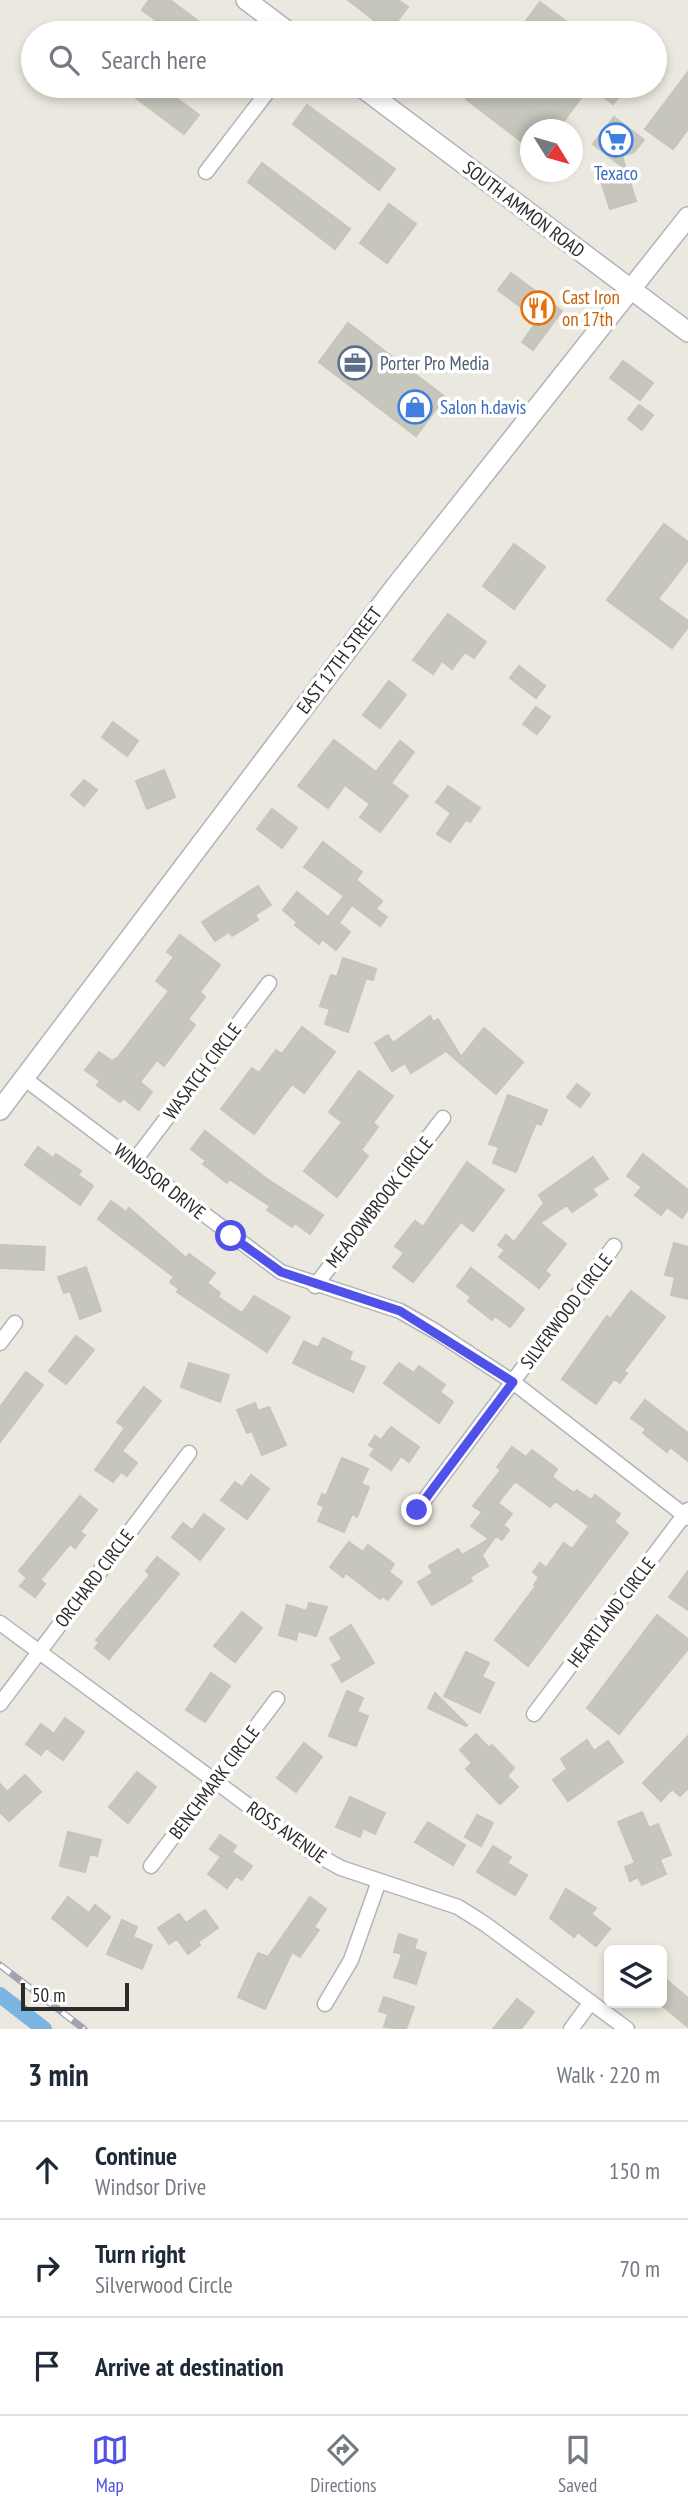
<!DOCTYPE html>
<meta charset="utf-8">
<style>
body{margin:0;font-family:"PT Sans Narrow",sans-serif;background:#f6f6f7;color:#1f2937}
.controls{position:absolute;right:21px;bottom:21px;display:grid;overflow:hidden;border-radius:10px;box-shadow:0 4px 10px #0003}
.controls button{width:63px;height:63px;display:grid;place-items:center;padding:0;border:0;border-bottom:2px solid #e0e1e3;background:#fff;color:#1f2937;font:35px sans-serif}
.compass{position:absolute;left:520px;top:119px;width:63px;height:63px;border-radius:50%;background:#fff;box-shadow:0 4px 10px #0003;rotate:127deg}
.scale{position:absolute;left:21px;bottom:18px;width:108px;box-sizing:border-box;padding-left:7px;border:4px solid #2b2b2b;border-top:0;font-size:19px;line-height:24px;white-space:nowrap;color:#2b2b2b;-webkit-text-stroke:5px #fff;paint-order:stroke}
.stop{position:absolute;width:21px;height:21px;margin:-16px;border:5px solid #4f51e8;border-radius:50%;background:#fff}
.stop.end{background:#4f51e8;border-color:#fff;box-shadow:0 2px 7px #0008}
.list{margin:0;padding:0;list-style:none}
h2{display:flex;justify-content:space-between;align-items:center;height:91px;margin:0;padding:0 28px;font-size:30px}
h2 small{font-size:23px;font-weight:400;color:#747a83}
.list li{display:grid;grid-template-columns:46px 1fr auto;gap:21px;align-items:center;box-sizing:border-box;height:98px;padding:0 28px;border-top:2px solid #e0e1e3}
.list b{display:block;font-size:26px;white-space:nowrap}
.list p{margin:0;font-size:23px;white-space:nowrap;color:#747a83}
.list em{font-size:23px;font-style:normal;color:#747a83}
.icon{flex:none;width:38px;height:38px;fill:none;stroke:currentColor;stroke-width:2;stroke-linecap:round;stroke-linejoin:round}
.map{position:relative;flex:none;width:688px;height:2029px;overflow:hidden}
.search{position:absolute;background:#fff;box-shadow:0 4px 10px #0003;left:21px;right:21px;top:21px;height:77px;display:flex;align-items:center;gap:18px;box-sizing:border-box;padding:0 24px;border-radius:38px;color:#747a83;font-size:26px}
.sheet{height:385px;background:#fff}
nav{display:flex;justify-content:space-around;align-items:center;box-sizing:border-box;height:98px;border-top:2px solid #e0e1e3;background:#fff;font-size:19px;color:#747a83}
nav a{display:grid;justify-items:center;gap:4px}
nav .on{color:#4f51e8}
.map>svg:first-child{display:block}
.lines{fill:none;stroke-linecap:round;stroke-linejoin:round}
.canal{stroke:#7cb5e2;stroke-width:16}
.building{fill:#c7c6bd;stroke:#c7c4b8;stroke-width:2}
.minor-casing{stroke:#b2b2bd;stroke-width:17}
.secondary-casing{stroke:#b2b2bd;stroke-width:22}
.minor{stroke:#fff;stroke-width:14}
.secondary{stroke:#fff;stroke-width:19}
.rail-casing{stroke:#a2a2b3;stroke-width:7}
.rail{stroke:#fff;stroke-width:4.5;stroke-dasharray:13;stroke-linecap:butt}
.route{stroke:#4f51e8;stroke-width:9}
.labels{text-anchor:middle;stroke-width:7;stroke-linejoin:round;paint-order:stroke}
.shop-label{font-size:19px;fill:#366cbe;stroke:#fff}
.street-label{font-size:19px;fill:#2b2b2b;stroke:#fff}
.food-label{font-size:19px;fill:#c56008;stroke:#fff;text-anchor:start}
.service-label{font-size:19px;fill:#4e5e75;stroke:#fff;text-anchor:start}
</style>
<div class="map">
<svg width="688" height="2029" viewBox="0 0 688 2029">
<rect width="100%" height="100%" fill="#ebe8df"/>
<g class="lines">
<!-- canal -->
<path class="canal" d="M0,1995L44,2029"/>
</g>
<!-- building -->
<path class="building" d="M149,0H170L214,33H173L142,10Z
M348,0H398L408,7L388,33H378L369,26L374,20Z
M540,2L582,33H517Z
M688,72V129L673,149L645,129Z
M120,86H160L199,115L184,134Z
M476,86H627L613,104L590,86L557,130H530V148L466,99Z
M307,105L395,169L379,190L293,124Z
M614,117L644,140L634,152L622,156L636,201L610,209L599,175L624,168L593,144Z
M262,163L350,229L335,249L248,182Z
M389,204L416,224L387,263L360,243Z
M511,273L562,311L533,350L522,342L538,320L498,290Z
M348,323L445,397L416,436L319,362Z
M623,361L653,383L640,400L610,378Z
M639,405L653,415L642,430L628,419Z
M664,524L688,542V560L658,599L688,621V627L672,648L607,600Z
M514,544L545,567L514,609L483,586Z
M448,614L486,642L474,658L465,652L452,669L442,661L433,674L413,660Z
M519,666L545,686L536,698L510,678Z
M389,681L406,695L380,728L363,715Z
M536,707L550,717L537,734L523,724Z
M113,722L138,741L127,756L102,737Z
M334,740L376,772L400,741L414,752L391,783L408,796L380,832L360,817L370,804L345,785L328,808L298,786Z
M164,770L175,797L147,809L136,781Z
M84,780L97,790L84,806L71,795Z
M448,786L480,808L470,822L466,820L450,842L437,834L451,813L436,802Z
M272,809L297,828L282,848L257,829Z
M323,842L362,872L356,880L382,901L376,909L387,917L380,926L352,905L339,923L350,932L336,950L322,939L319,944L295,925L297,922L283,910L297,892L328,917L344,896L304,867Z
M258,886L271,905L255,915L258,920L232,936L229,932L215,941L202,922Z
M180,935L220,965L200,992L205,997L188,1019L195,1025L164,1066L157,1060L140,1082L152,1092L139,1110L123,1098L120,1102L97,1085L100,1081L85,1070L99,1052L112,1061L118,1057L169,991L156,981L174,957L167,952Z
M343,958L376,969L373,980L366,978L348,1032L325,1024L330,1009L320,1006L331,975L337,977Z
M430,1016L433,1022L438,1019L461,1057L484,1028L523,1062L496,1094L446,1051L411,1073L405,1063L392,1071L375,1043L388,1035L393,1043Z
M302,1027L335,1052L304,1093L292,1084L254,1134L221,1109L252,1068L259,1073L276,1050L282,1054Z
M359,1071L393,1096L373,1123L378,1127L361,1150L368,1156L337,1197L304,1171L342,1122L329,1112Z
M577,1084L590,1094L580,1107L567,1097Z
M508,1095L547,1110L541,1125L536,1123L516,1172L493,1163L499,1147L489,1144Z
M205,1131L267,1179L323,1215L310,1234L295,1223L292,1227L267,1210L270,1206L229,1179L227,1183L203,1164L206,1161L191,1149Z
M38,1147L53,1158L56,1154L81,1171L78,1175L93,1186L80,1205L25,1165Z
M643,1154L688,1190V1209L682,1218L667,1207L661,1215L635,1195L642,1187L627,1176Z
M593,1157L608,1179L592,1189L597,1195L572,1212L567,1205L540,1223L566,1244L545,1271L550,1275L539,1288L499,1257L505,1250L498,1245L506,1235L514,1242L544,1203L539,1195Z
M467,1162L504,1190L473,1231L461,1222L413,1282L393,1267L404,1253L395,1246L415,1221L423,1227Z
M111,1201L126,1212L129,1208L186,1258L189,1254L215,1273L207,1283L220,1293L218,1297L242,1313L254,1296L290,1317L267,1352L177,1292L179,1289L170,1282L174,1277L98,1219Z
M674,1243L688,1247V1299L671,1295L675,1277L665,1275Z
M1,1245L45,1247L44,1270L0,1268Z
M86,1267L101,1311L80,1319L70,1291L64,1293L58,1277Z
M471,1268L524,1309L510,1327L495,1316L492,1320L468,1301L471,1297L457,1286Z
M631,1291L665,1317L624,1371L627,1373L620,1383L614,1379L596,1404L562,1379L607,1316L610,1319Z
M76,1336L94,1350L66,1384L49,1371Z
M323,1338L352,1352L349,1360L365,1367L353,1392L293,1363L304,1341L318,1348Z
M189,1363L229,1375L220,1402L181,1387Z
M399,1363L414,1373L419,1366L445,1385L440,1392L453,1402L439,1423L384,1383Z
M26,1372L43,1385L0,1442V1407Z
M144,1387L161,1401L122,1451L137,1463L127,1476L121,1472L113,1482L95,1470L125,1428L117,1422Z
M645,1400L688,1433V1461L670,1447L667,1452L643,1433L646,1429L631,1418Z
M255,1403L258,1411L269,1407L286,1445L262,1455L252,1431L247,1433L237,1410Z
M391,1427L419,1447L409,1462L401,1456L391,1470L370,1455L375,1449L369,1445L375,1436L381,1440Z
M512,1447L526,1457L532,1450L557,1469L552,1477L574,1493L577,1490L591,1500L595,1495L620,1514L614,1522L628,1533L528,1666L495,1640L536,1586L534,1585L539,1577L533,1572L540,1563L546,1568L564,1543L572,1549L589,1526L555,1501L550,1507L515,1481L498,1503L512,1514L503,1525L509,1530L502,1540L496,1536L482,1555L488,1566L470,1577L472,1581L432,1605L418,1582L433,1573L429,1566L458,1549L462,1555L489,1539L471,1526L482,1512L473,1506L501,1470L497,1467Z
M342,1458L368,1469L361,1484L369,1487L357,1517L352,1514L344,1532L318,1521L324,1507L318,1504L322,1494L326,1496Z
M251,1475L269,1489L247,1519L221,1500L235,1482L242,1487Z
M80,1496L97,1510L80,1532L85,1535L75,1548L70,1544L40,1580L45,1584L35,1597L20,1586L27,1578L19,1571Z
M204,1514L224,1529L200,1560L172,1537L183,1523L192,1530Z
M349,1542L363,1552L368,1545L394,1564L389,1572L402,1582L388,1600L382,1596L380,1599L346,1573L343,1577L330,1567Z
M157,1557L179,1574L109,1659L95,1648L99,1642L96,1640L150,1575L146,1571Z
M688,1571V1610L669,1597Z
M309,1603L327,1607L316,1636L298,1631L296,1640L279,1635L287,1605L307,1611Z
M242,1612L262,1628L235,1662L214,1646Z
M657,1615L688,1639V1649L619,1734L587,1708Z
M351,1625L374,1663L342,1682L332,1665L342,1659L330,1638Z
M466,1652L489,1663L482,1677L494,1683L480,1713L444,1696Z
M211,1673L230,1686L205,1722L186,1710Z
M347,1691L363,1698L357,1712L368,1716L356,1746L329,1736Z
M435,1693L467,1725L466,1726L428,1708Z
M65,1718L84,1732L63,1760L46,1748L41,1755L26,1744L41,1724L54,1734Z
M476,1734L489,1748L492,1745L514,1768L507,1776L518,1787L500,1804L466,1769L472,1763L460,1750Z
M688,1736V1788L680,1796L672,1789L661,1801L643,1783Z
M587,1740L594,1751L608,1741L623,1762L568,1801L553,1780L567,1769L561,1759Z
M304,1743L322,1757L296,1792L277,1778Z
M137,1772L156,1787L128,1823L109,1807Z
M25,1775L41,1792L9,1821L0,1812V1784L7,1792Z
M350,1797L385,1813L375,1834L363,1828L360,1837L336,1827Z
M642,1812L649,1828L658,1824L671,1855L660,1859L666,1874L642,1885L638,1877L630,1881L625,1867L635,1863L618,1822Z
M477,1815L493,1823L481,1846L465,1837Z
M428,1822L465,1845L453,1865L415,1842Z
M68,1832L101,1840L97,1856L90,1854L85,1872L60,1866Z
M220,1835L236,1846L232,1852L252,1866L242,1880L236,1876L227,1888L208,1874L221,1857L210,1849Z
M493,1846L511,1857L507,1863L527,1875L515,1895L477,1872Z
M566,1889L596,1908L591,1914L610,1929L596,1946L578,1932L574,1937L550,1918Z
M68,1897L89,1913L95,1905L110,1917L87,1946L52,1918Z
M310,1897L326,1909L314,1927L319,1930L300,1957L292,1952L265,2009L238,1997L258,1953L268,1957Z
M205,1910L218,1928L198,1942L200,1945L188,1954L177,1939L169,1944L158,1928L179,1914L186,1923Z
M122,1920L137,1927L133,1937L152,1945L142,1969L107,1954Z
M399,1934L417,1940L414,1949L426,1953L416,1984L394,1977L402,1954L394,1952Z
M662,1976L688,1998V2027L659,2003H662Z
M384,1997L414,2007L406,2029L384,2027L388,2014L379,2011Z
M517,1999L534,2012L521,2029H493Z"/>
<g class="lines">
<defs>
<path id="minor" d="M206,172L272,86
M25,1079L281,1272L400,1311L435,1331L513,1382L688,1518
M135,1160L269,983
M315,1286L443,1118
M0,1343L15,1323
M417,1510L614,1246
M0,1623L310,1851L341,1868L458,1907L485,1924L627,2029
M0,1704L189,1453
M534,1714L688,1510
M151,1866L277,1699
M325,2004L351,1960L379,1881
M571,2029L591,2002"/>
<path id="secondary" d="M246,0L290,33
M360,86L688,332
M0,1110L395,587L688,217"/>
</defs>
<!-- minor casing -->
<use href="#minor" class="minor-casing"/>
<!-- secondary casing -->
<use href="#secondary" class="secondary-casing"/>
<!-- minor -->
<use href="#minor" class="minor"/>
<!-- secondary -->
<use href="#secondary" class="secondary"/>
<defs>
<path id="rail" d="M0,1965L84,2029"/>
</defs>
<!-- rail casing -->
<use href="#rail" class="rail-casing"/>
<!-- rail -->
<use href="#rail" class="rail"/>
</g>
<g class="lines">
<!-- route -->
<path class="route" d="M231,1236L281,1272L400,1311L513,1382L417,1510"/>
</g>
<!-- icons -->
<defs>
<symbol id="supermarket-ring" viewBox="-11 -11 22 22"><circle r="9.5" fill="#fff" stroke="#3f7fe0" stroke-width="1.5"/><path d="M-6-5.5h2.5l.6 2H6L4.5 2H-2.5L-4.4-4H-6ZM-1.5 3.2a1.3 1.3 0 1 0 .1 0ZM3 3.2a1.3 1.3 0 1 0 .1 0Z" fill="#3f7fe0"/></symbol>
<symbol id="restaurant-ring" viewBox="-11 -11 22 22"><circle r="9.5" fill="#fff" stroke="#e8710a" stroke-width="1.5"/><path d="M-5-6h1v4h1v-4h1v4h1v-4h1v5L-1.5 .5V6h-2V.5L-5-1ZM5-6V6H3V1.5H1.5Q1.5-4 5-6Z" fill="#e8710a"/></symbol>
<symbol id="office-ring" viewBox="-11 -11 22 22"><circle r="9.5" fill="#fff" stroke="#5c6f8a" stroke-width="1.5"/><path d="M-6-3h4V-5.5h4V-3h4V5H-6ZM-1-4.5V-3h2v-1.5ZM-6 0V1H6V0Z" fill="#5c6f8a"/></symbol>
<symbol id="shop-ring" viewBox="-11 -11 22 22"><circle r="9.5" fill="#fff" stroke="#3f7fe0" stroke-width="1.5"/><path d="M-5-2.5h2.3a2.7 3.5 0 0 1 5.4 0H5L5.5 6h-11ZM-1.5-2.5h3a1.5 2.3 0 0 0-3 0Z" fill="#3f7fe0"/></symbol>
</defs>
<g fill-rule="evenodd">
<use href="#supermarket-ring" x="597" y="121" width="38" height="38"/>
<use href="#restaurant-ring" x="519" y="289" width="38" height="38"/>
<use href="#office-ring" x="336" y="344" width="38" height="38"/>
<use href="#shop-ring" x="396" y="388" width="38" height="38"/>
</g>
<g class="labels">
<!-- shop labels -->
<g class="shop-label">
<text x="616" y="180">Texaco</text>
<text x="440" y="414" text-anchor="start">Salon h.davis</text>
</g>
<!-- street labels -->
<g class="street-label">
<text transform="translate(524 209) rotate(37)" y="7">SOUTH AMMON ROAD</text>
<text transform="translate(339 660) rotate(-53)" y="7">EAST 17TH STREET</text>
<text transform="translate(202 1071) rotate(-53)" y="7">WASATCH CIRCLE</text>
<text transform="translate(160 1181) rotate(38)" y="7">WINDSOR DRIVE</text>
<text transform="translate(379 1202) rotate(-52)" y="7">MEADOWBROOK CIRCLE</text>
<text transform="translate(566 1311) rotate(-53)" y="7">SILVERWOOD CIRCLE</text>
<text transform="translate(94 1578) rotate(-53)" y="7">ORCHARD CIRCLE</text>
<text transform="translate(611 1612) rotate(-53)" y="7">HEARTLAND CIRCLE</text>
<text transform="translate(214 1782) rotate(-53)" y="7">BENCHMARK CIRCLE</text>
<text transform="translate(287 1832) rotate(35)" y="7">ROSS AVENUE</text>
</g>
<!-- food labels -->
<g class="food-label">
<text x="562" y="304">Cast Iron<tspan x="562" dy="22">on 17th</tspan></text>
</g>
<!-- service labels -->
<g class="service-label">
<text x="380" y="370">Porter Pro Media</text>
</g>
</g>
</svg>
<div class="controls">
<button><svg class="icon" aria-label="layers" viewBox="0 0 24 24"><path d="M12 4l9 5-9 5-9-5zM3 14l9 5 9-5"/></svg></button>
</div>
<svg class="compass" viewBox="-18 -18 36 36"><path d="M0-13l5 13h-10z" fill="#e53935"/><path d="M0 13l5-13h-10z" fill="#747a83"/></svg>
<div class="scale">50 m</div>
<div class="stop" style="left:231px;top:1236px"></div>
<div class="stop end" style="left:417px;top:1510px"></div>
<div class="search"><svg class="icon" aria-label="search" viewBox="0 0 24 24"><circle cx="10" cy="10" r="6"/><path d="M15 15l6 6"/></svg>Search here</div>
</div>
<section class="sheet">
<h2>3 min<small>Walk · 220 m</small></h2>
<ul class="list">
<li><svg class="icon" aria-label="ahead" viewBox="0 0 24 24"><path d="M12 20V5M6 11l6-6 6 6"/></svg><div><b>Continue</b><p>Windsor Drive</p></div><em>150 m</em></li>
<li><svg class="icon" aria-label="right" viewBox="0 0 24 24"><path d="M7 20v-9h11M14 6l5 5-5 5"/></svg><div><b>Turn right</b><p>Silverwood Circle</p></div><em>70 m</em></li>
<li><svg class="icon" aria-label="arrive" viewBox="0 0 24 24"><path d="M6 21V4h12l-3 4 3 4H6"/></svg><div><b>Arrive at destination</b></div></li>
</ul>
</section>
<nav>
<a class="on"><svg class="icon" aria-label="map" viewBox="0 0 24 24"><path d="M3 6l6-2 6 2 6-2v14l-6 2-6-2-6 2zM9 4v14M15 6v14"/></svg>Map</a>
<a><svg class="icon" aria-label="directions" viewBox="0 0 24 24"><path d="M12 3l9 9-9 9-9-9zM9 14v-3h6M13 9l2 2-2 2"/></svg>Directions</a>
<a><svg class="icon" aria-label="saved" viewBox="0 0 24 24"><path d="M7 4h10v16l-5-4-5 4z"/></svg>Saved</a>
</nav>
